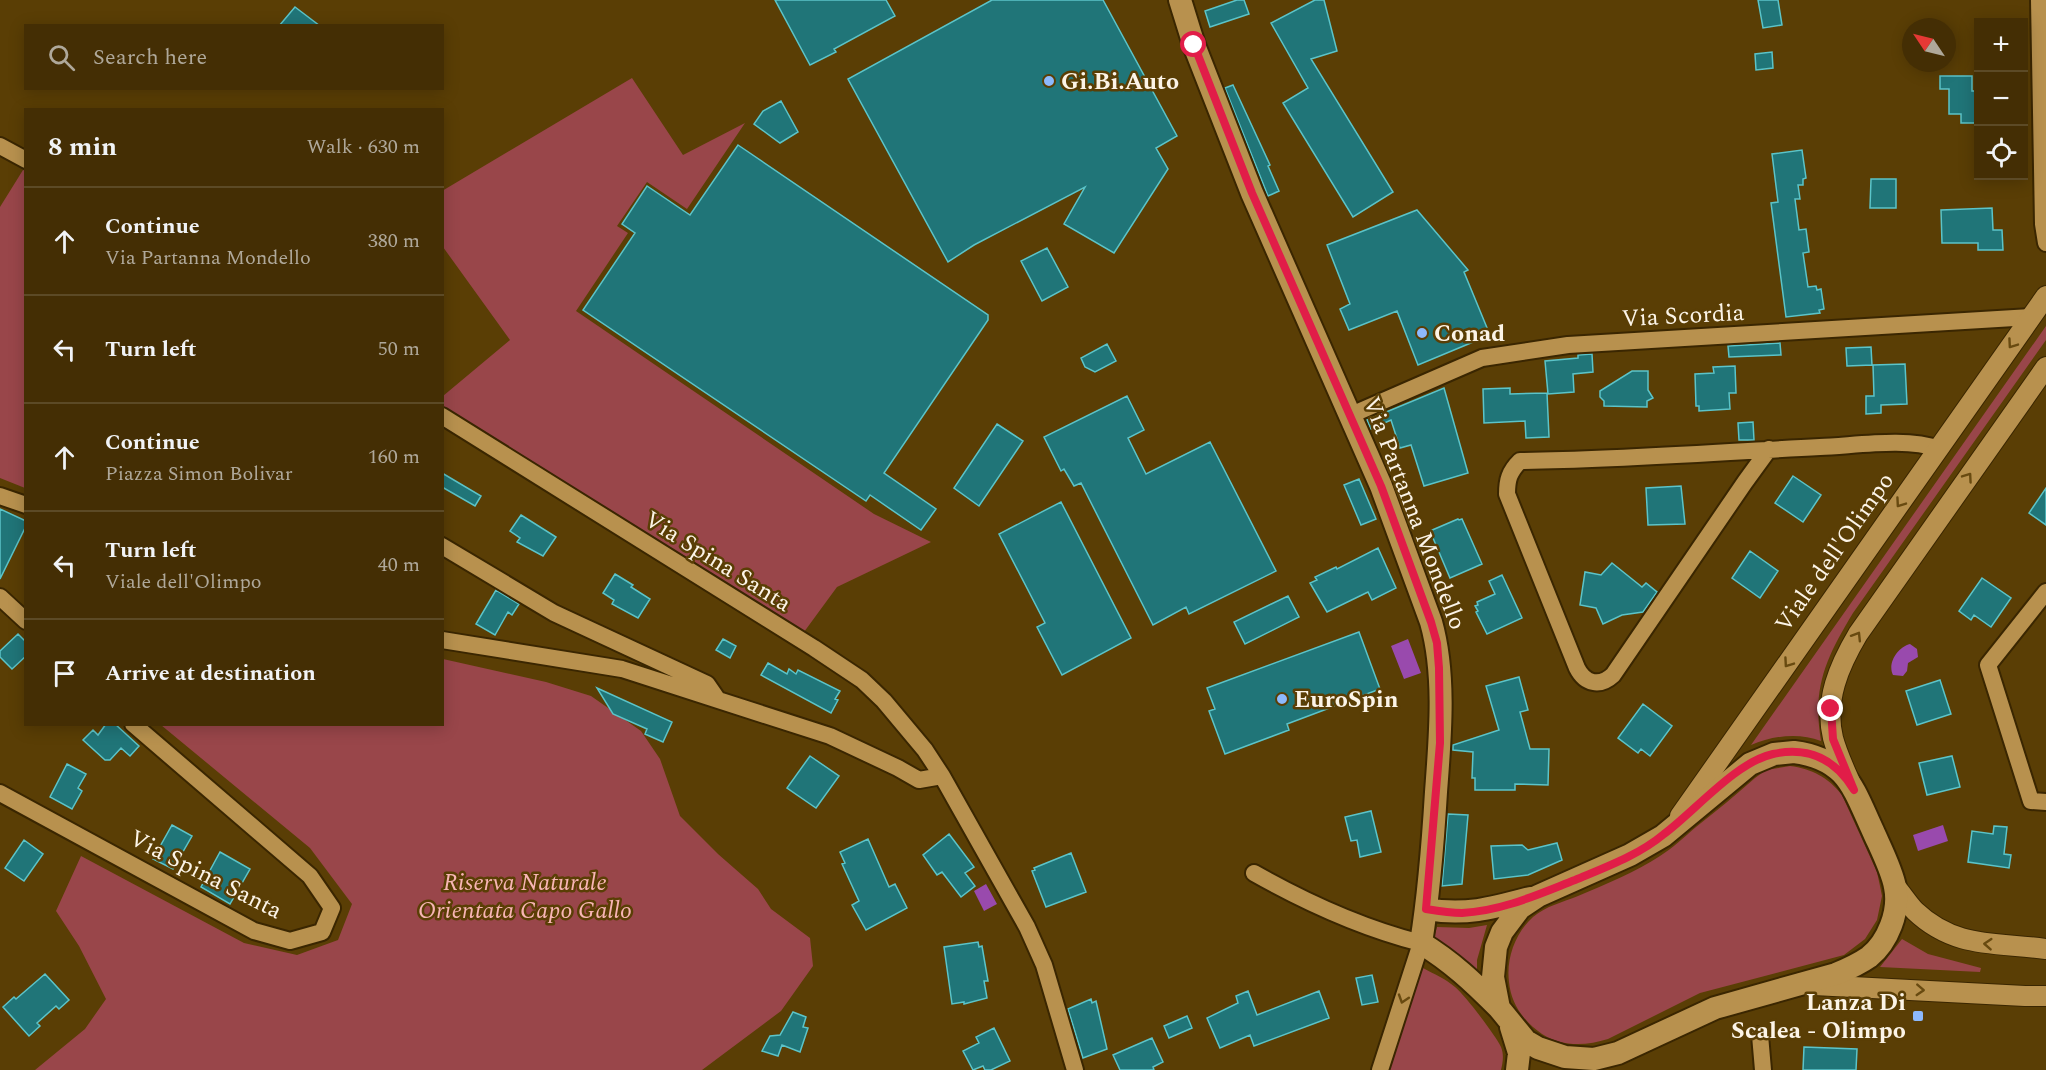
<!DOCTYPE html>
<meta charset="utf-8">
<style>
body{margin:0;font-family:Spectral,serif;background:#4b360e;color:#f1f3f6}
.controls{position:absolute;right:18px;top:18px;display:grid;overflow:hidden;border-radius:0px;box-shadow:0 3px 15px #0003}
.controls button{width:54px;height:54px;display:grid;place-items:center;padding:0;border:0;border-bottom:2px solid #5c4a26;background:#442e04;color:#f1f3f6;font:30px sans-serif}
.compass{position:absolute;left:1902px;top:18px;width:54px;height:54px;border-radius:50%;background:#442e04;box-shadow:0 3px 15px #0003;rotate:305deg}
.stop{position:absolute;width:18px;height:18px;margin:-14px;border:4px solid #e11d48;border-radius:50%;background:#fff}
.stop.end{background:#e11d48;border-color:#fff;box-shadow:0 2px 6px #0008}
.list{margin:0;padding:0;list-style:none}
h2{display:flex;justify-content:space-between;align-items:center;height:78px;margin:0;padding:0 24px;font-size:26px}
h2 small{font-size:20px;font-weight:400;color:#afa89a}
.list li{display:grid;grid-template-columns:39px 1fr auto;gap:18px;align-items:center;box-sizing:border-box;height:108px;padding:0 24px;border-top:2px solid #5c4a26}
.list b{display:block;font-size:22px;white-space:nowrap}
.list p{margin:0;font-size:20px;white-space:nowrap;color:#afa89a}
.list em{font-size:20px;font-style:normal;color:#afa89a}
.icon{flex:none;width:33px;height:33px;fill:none;stroke:currentColor;stroke-width:2;stroke-linecap:round;stroke-linejoin:round}
.map{position:relative;flex:none;width:2046px;height:1070px;overflow:hidden}
.search{position:absolute;background:#442e04;box-shadow:0 3px 15px #0003;left:24px;top:24px;width:420px;height:66px;display:flex;align-items:center;gap:15px;box-sizing:border-box;padding:0 21px;border-radius:0px;color:#afa89a;font-size:22px}
.panel{position:absolute;background:#442e04;box-shadow:0 3px 15px #0003;left:24px;top:108px;width:420px;height:618px;border-radius:0px}
.map>svg:first-child{display:block}
.green{fill:#99464a}
.water{fill:#994aad}
.building{fill:#207578;stroke:#5bc4c9;stroke-width:1.5}
.lines{fill:none;stroke-linecap:round;stroke-linejoin:round}
.minor-casing{stroke:#3a2601;stroke-width:20}
.tertiary-casing{stroke:#3a2601;stroke-width:22}
.secondary-casing{stroke:#3a2601;stroke-width:26}
.minor{stroke:#b8914e;stroke-width:16}
.tertiary{stroke:#b8914e;stroke-width:20}
.secondary{stroke:#b8914e;stroke-width:22}
.oneway{stroke:#684a10}
.route{stroke:#e11d48;stroke-width:8}
.poi-dot{fill:#8db9fc;stroke:#5a3e05;stroke-width:2}
.labels{text-anchor:middle;stroke-width:5;stroke-linejoin:round;paint-order:stroke}
.poi-label{font-size:24px;font-weight:bold;fill:#fcf4e7;stroke:#5a3e05;text-anchor:start}
.street-label{font-size:24px;fill:#fcf4e7;stroke:#5a3e05}
.park-label{font-size:24px;font-style:italic;fill:#f8b5b5;stroke:#5a3e05}
</style>
<div class="map">
<svg width="2046" height="1070" viewBox="0 0 2046 1070">
<rect width="100%" height="100%" fill="#5a3e05"/>
<!-- green -->
<path class="green" d="M632,78L683,155L745,123L687,209L647,182L617,226L628,233L576,311L874,514L931,542L837,587L804,632L539,469L443,406V396L510,340L443,247L442,191Z
M23,170L26,171L25,488L0,478V207Z
M2046,326V340L1853,613C1826,658 1812,687 1821,741C1798,732 1772,736 1751,745Z
M443,659L546,682L591,696L641,731L660,759L680,816L718,854L758,889L771,909L810,938L813,966L781,1011L702,1070H35L85,1029L106,999L79,946L56,911L81,856L244,943L297,955L338,940L352,904L310,848L161,725L442,724Z
M1790,766C1812,769 1828,777 1842,795L1877,872L1880,886L1882,896L1877,920L1865,939L1844,955L1700,993L1608,1039C1586,1046 1562,1047 1542,1034C1524,1022 1511,1004 1509,982C1506,959 1515,933 1533,917C1546,906 1563,902 1578,896C1606,884 1636,872 1660,856C1673,848 1684,837 1696,827C1716,811 1736,795 1755,778L1766,770Z
M1487,925L1477,960V972L1433,941L1437,927L1469,928Z
M1902,939L1928,954L1981,968L1980,972L1880,967Z
M1423,968C1434,974 1446,979 1455,987C1465,995 1496,1036 1501,1047C1504,1054 1503,1062 1501,1070H1387Z"/>
<!-- water -->
<path class="water" d="M1408,639L1421,673L1404,679L1391,646Z
M1910,644L1917,649L1918,657L1908,663L1907,671L1903,676L1893,675C1887,663 1898,647 1910,644Z
M1943,825L1948,841L1918,851L1913,835Z
M986,884L997,904L984,911L974,891Z"/>
<!-- building -->
<path class="building" d="M775,0H886L895,16L834,49L836,52L810,65Z
M992,0H1103L1177,136L1156,148L1168,169L1114,253L1064,224L1085,187L974,245L948,262L848,79Z
M1237,0H1244L1249,14L1210,27L1205,11Z
M1315,0H1324L1337,51L1311,59L1393,192L1353,217L1283,103L1308,88L1271,23Z
M1758,0H1778L1782,25L1763,28Z
M295,7L320,26H279Z
M1772,52L1773,68L1756,70L1755,54Z
M1940,76H1972V91H1978V123H1961V114H1949V89H1940Z
M1233,85L1270,165L1268,166L1279,191L1268,196L1225,88Z
M781,101L798,132L780,143L754,124L763,111Z
M738,145L988,315V320L884,473L936,509L921,530L870,495L866,501L583,310L635,233L622,224L647,186L690,215Z
M1802,150L1806,178L1803,179V185H1798L1800,199H1795L1799,230L1806,229L1809,252L1803,253L1808,287L1816,286L1817,290L1821,289L1824,309L1819,310L1820,313L1786,317L1771,203L1778,202L1772,154Z
M1871,179H1896V208H1870Z
M1992,208L1993,230H2002L2003,250H1978V243H1942L1941,210Z
M1417,210L1468,270L1464,272L1490,335L1418,365L1397,311L1349,330L1340,309L1350,304L1327,245Z
M1047,248L1068,287L1042,301L1021,261Z
M1780,343L1781,355L1729,357L1728,346Z
M1107,344L1116,361L1095,372L1085,367L1081,358Z
M1871,347L1872,365L1847,366L1846,348Z
M1592,354L1593,372L1573,374L1574,392L1548,394L1545,361L1578,358V355Z
M1905,364L1907,404L1881,405V413L1866,414V396H1874L1873,365Z
M1735,366L1736,393H1729L1730,409L1699,411V406H1696L1695,374L1714,373L1713,367Z
M1632,371H1648V390L1653,398L1647,401V407L1604,406V401L1600,397V391Z
M1444,388L1468,473L1424,486L1411,445L1400,448L1391,420L1371,429L1367,420Z
M1510,388V394L1547,393L1549,437L1526,438L1525,421L1484,423L1483,389Z
M1127,396L1144,430L1128,438L1146,474L1210,442L1276,571L1189,614L1186,607L1153,625L1081,483L1074,486L1064,469L1061,471L1044,437Z
M1753,422L1754,440H1739L1738,423Z
M997,424L1023,441L979,506L954,488Z
M442,473L481,496L475,506L442,487Z
M1793,476L1821,495L1803,522L1775,503Z
M1359,479L1376,519L1361,525L1344,485Z
M1681,486L1685,524L1648,525L1646,488Z
M2046,488V525L2029,513Z
M1061,502L1131,638L1062,675L1037,627L1045,623L999,534Z
M0,509L26,521V526L0,579Z
M521,515L556,537L543,556L517,542L520,538L510,531Z
M1458,519L1459,520L1462,519L1482,564L1450,578L1430,531Z
M1378,548L1396,588L1372,600L1368,592L1366,593L1327,612L1310,583L1317,580L1315,577L1336,567L1337,569Z
M1750,551L1778,571L1760,598L1732,578Z
M1612,563L1642,587L1646,583L1657,592L1643,612L1622,615L1603,624L1596,608L1580,605L1585,572L1601,575Z
M615,574L633,585L631,587L650,599L638,618L612,604L614,600L603,593Z
M1502,575L1522,618L1487,634L1476,612L1478,611L1475,606L1478,605L1477,602L1495,594L1489,581Z
M1982,578L2011,598L1991,627L1974,615L1971,620L1959,611Z
M496,590L519,604L512,615L508,612L495,635L476,624Z
M1288,596L1299,617L1245,644L1234,622Z
M1359,632L1380,689L1287,724L1289,730L1225,754L1209,711L1215,709L1207,688Z
M18,634L26,642V656L12,669L0,657V651Z
M723,639L736,646L730,658L716,650Z
M768,663L787,674L789,669L796,674L798,670L840,691L835,699L838,700L831,713L761,675Z
M1519,677L1528,710L1520,712L1530,749H1549L1548,785L1515,784V790H1475V778H1472L1473,752L1453,750V745L1499,730L1486,686Z
M1940,680L1951,714L1917,725L1906,691Z
M597,688L672,722L663,742L645,734L647,729L613,714Z
M1643,704L1672,726L1650,756L1641,749L1638,753L1618,738Z
M106,724H115L139,746L130,756L121,748L110,760H105L83,740L93,730L98,735Z
M810,756L839,776L816,808L787,788Z
M1952,756L1960,787L1927,795L1919,763Z
M67,764L86,774L78,788L82,791L72,809L50,797Z
M1371,811L1381,852L1360,857L1357,840L1351,841L1345,817Z
M1448,814L1468,815L1462,884L1442,886Z
M172,825L192,836L173,869L153,859Z
M1994,826L2007,827L2004,854L2011,855L2009,868L1968,862L1972,831L1993,834Z
M949,834L974,867L965,873L975,886L961,897L942,872L937,875L923,855Z
M868,839L889,887L895,884L907,908L866,930L852,905L859,901L842,864L845,863L840,852Z
M24,840L43,854L24,881L5,868Z
M1557,843L1562,860L1528,875L1494,879L1491,846L1522,845L1528,850Z
M220,852L250,869L230,904L201,887Z
M1071,853L1086,892L1046,907L1032,871L1035,870L1034,868Z
M978,942L979,947L982,946L988,981H984L987,998L964,1004V1002L952,1004L944,947Z
M45,974L69,1000L59,1009L56,1006L37,1023L40,1026L29,1036L3,1007L14,997L16,999Z
M1372,975L1378,1002L1362,1005L1356,978Z
M1248,991L1257,1015L1319,991L1329,1018L1254,1046L1250,1035L1220,1048L1207,1018L1238,1003L1236,996Z
M1091,999L1092,1003L1096,1001L1107,1049L1083,1058L1068,1009Z
M793,1012L806,1017L803,1027L808,1028L800,1052L782,1045L778,1056L762,1051L770,1036L780,1035Z
M1187,1016L1192,1028L1169,1038L1164,1026Z
M994,1028L1010,1061L991,1070H985L983,1066L973,1070L963,1051L979,1043L976,1037Z
M1152,1038L1163,1062L1153,1067L1154,1070H1120L1113,1055Z
M1804,1047L1857,1049L1856,1070H1803Z"/>
<g class="lines">
<defs>
<path id="minor" d="M2039,0L2043,224L2046,243
M0,146L26,160
M1351,415L1482,358L1568,345L2031,317
M442,416L814,648L862,680L884,701L925,750L942,776L1027,927L1044,965L1075,1070
M1769,449L1745,482L1613,675C1600,687 1585,684 1577,668L1507,494C1507,480 1509,472 1520,461C1620,460 1720,452 1820,447C1853,446 1908,437 1938,449
M0,496L26,505
M442,546L554,613L707,684L718,700
M2046,592L1988,665L2031,801L2046,802
M0,597L26,621
M442,640L622,669L830,736L898,768L919,780L942,776
M0,793L254,931L290,941L322,932L332,908L310,876L133,724
M1254,873C1307,903 1362,928 1421,943L1380,1070
M1760,1035L1763,1070"/>
<path id="tertiary" d="M1850,782C1844,768 1837,753 1833,738C1824,700 1839,666 1858,634L2046,367
M1680,816L2046,296
M1895,886C1902,894 1908,904 1915,911C1955,949 1996,942 2046,949
M1814,985L2025,996H2046"/>
<path id="secondary" d="M1180,0L1194,45L1252,193L1381,486L1431,622C1446,675 1440,738 1436,792C1433,842 1429,893 1421,943C1452,962 1473,982 1499,1008
M1794,752C1847,759 1853,788 1873,831C1880,847 1892,870 1895,887C1900,911 1888,942 1869,957C1859,964 1848,969 1836,974L1715,1008L1618,1053L1594,1059L1565,1057L1538,1048L1526,1041L1499,1008L1493,977L1496,947L1502,932L1520,908L1538,896L1630,855L1663,836L1750,764L1774,754Z
M1426,909C1465,916 1493,908 1530,898
M1511,1027L1519,1053L1517,1070"/>
</defs>
<!-- minor casing -->
<use href="#minor" class="minor-casing"/>
<!-- tertiary casing -->
<use href="#tertiary" class="tertiary-casing"/>
<!-- secondary casing -->
<use href="#secondary" class="secondary-casing"/>
<!-- minor -->
<use href="#minor" class="minor"/>
<!-- tertiary -->
<use href="#tertiary" class="tertiary"/>
<!-- secondary -->
<use href="#secondary" class="secondary"/>
</g>
<!-- one-way arrows -->
<defs><path id="oneway-chevron" d="M-2-3.5L2.5 0L-2 3.5" fill="none" stroke-width="1.6" stroke-linecap="round" stroke-linejoin="round" transform="scale(1.5)"/></defs>
<g class="oneway">
<use href="#oneway-chevron" transform="translate(2012 344) rotate(125)"/>
<use href="#oneway-chevron" transform="translate(1968 477) rotate(-55)"/>
<use href="#oneway-chevron" transform="translate(1900 503) rotate(125)"/>
<use href="#oneway-chevron" transform="translate(1857 636) rotate(-58)"/>
<use href="#oneway-chevron" transform="translate(1788 663) rotate(125)"/>
<use href="#oneway-chevron" transform="translate(1988 944) rotate(-176)"/>
<use href="#oneway-chevron" transform="translate(1920 990) rotate(3)"/>
<use href="#oneway-chevron" transform="translate(1403 999) rotate(108)"/>
</g>
<g class="lines">
<!-- route -->
<path class="route" d="M1194,45L1252,193L1381,486L1431,622L1437,643L1439,668L1440,743L1426,909C1438,911 1450,913 1462,913C1502,911 1539,894 1575,880C1606,867 1639,855 1664,834C1695,811 1736,762 1773,754C1809,746 1836,760 1854,790L1833,739L1831,709"/>
</g>
<!-- markers -->
<g class="poi-dot">
<circle cx="1049" cy="81" r="6"/>
<circle cx="1422" cy="333" r="6"/>
<circle cx="1282" cy="699" r="6"/>
<rect x="1912" y="1010" width="12" height="12" rx="3"/>
</g>
<g class="labels">
<!-- poi labels -->
<g class="poi-label">
<text x="1061" y="89">Gi.Bi.Auto</text>
<text x="1434" y="341">Conad</text>
<text x="1294" y="707">EuroSpin</text>
<text x="1906" y="1010" text-anchor="end">Lanza Di<tspan x="1906" dy="28">Scalea - Olimpo</tspan></text>
</g>
<!-- street labels -->
<g class="street-label">
<text transform="translate(1683 315) rotate(-3)" y="8">Via Scordia</text>
<text transform="translate(1415 513) rotate(69)" y="8">Via Partanna Mondello</text>
<text transform="translate(1834 552) rotate(-55)" y="8">Viale dell'Olimpo</text>
<text transform="translate(718 561) rotate(32)" y="8">Via Spina Santa</text>
<text transform="translate(206 874) rotate(27)" y="8">Via Spina Santa</text>
</g>
<!-- park labels -->
<g class="park-label">
<text x="525" y="890">Riserva Naturale<tspan x="525" dy="28">Orientata Capo Gallo</tspan></text>
</g>
</g>
</svg>
<div class="controls">
<button>+</button>
<button>−</button>
<button><svg class="icon" aria-label="locate" viewBox="0 0 24 24"><circle cx="12" cy="12" r="6"/><path d="M12 2v4M12 18v4M2 12h4M18 12h4"/></svg></button>
</div>
<svg class="compass" viewBox="-18 -18 36 36"><path d="M0-13l5 13h-10z" fill="#e53935"/><path d="M0 13l5-13h-10z" fill="#afa89a"/></svg>
<div class="stop" style="left:1194px;top:45px"></div>
<div class="stop end" style="left:1831px;top:709px"></div>
<div class="search"><svg class="icon" aria-label="search" viewBox="0 0 24 24"><circle cx="10" cy="10" r="6"/><path d="M15 15l6 6"/></svg>Search here</div>
<section class="panel">
<h2>8 min<small>Walk · 630 m</small></h2>
<ul class="list">
<li><svg class="icon" aria-label="ahead" viewBox="0 0 24 24"><path d="M12 20V5M6 11l6-6 6 6"/></svg><div><b>Continue</b><p>Via Partanna Mondello</p></div><em>380 m</em></li>
<li><svg class="icon" aria-label="left" viewBox="0 0 24 24"><path d="M17 20v-9H6M10 6l-5 5 5 5"/></svg><div><b>Turn left</b></div><em>50 m</em></li>
<li><svg class="icon" aria-label="ahead" viewBox="0 0 24 24"><path d="M12 20V5M6 11l6-6 6 6"/></svg><div><b>Continue</b><p>Piazza Simon Bolivar</p></div><em>160 m</em></li>
<li><svg class="icon" aria-label="left" viewBox="0 0 24 24"><path d="M17 20v-9H6M10 6l-5 5 5 5"/></svg><div><b>Turn left</b><p>Viale dell'Olimpo</p></div><em>40 m</em></li>
<li><svg class="icon" aria-label="arrive" viewBox="0 0 24 24"><path d="M6 21V4h12l-3 4 3 4H6"/></svg><div><b>Arrive at destination</b></div></li>
</ul>
</section>
</div>
